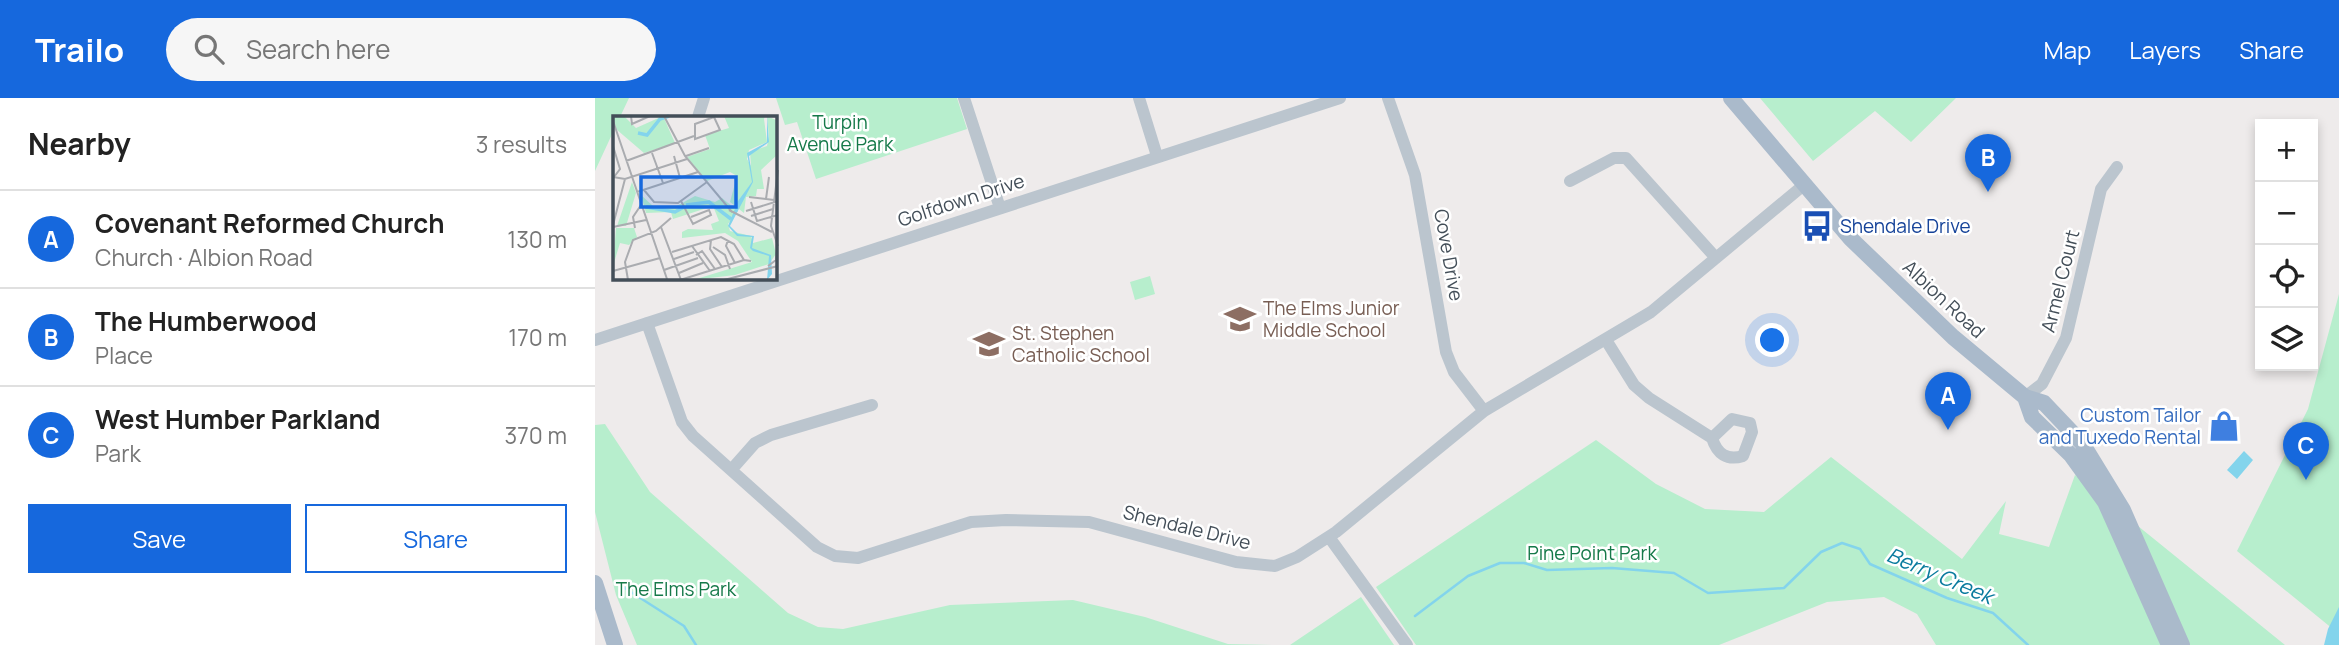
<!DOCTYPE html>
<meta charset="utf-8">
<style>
body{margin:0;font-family:Manrope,sans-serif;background:#f6f6f6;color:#222}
.controls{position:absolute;right:21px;top:21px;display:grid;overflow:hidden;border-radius:0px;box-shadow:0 4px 10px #0003}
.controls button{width:63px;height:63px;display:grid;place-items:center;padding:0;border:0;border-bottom:2px solid #e0e0e0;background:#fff;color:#222;font:35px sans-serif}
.you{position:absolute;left:1178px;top:243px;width:24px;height:24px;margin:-18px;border:5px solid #fff;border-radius:50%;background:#1a73e8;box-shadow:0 0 0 10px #1a73e833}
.badge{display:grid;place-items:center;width:46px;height:46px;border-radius:50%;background:#1668dd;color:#fff;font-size:23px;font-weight:700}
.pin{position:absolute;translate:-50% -58px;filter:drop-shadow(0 2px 4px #0008)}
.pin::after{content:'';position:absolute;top:37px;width:24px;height:21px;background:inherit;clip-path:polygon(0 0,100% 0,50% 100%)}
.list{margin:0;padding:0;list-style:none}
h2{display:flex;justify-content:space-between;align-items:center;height:91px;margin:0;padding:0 28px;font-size:30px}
h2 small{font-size:23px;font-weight:400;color:#767676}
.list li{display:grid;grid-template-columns:46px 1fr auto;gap:21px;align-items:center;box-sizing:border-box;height:98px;padding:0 28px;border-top:2px solid #e0e0e0}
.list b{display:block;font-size:26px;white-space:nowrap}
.list p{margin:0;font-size:23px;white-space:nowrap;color:#767676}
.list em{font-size:23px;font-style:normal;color:#767676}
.actions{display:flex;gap:14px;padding:21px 28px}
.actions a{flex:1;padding:16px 0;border:2px solid #1668dd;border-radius:0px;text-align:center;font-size:24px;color:#1668dd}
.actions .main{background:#1668dd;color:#fff}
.icon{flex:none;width:38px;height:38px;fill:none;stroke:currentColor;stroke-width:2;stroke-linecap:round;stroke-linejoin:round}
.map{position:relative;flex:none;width:1744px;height:547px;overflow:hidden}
header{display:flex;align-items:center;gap:42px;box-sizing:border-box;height:98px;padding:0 35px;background:#1668dd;color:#fff}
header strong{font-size:33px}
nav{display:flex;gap:38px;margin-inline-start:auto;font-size:24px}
.search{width:490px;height:63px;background:#f6f6f6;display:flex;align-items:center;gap:18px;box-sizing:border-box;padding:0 24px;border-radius:38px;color:#767676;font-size:26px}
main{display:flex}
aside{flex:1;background:#fff}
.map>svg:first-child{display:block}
.green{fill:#b7eecd}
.water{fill:#83d4ec}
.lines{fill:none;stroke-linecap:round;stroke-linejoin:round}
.stream{stroke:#83d4ec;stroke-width:2.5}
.minor{stroke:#bbc5ce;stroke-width:12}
.major{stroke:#aabacb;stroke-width:16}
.labels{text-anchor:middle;stroke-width:5;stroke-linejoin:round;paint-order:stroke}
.park-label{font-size:19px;fill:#157949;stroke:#fff}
.street-label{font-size:19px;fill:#434e58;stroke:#fff}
.transit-label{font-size:19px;fill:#164399;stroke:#fff;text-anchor:start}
.education-label{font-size:19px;fill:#785e54;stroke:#fff;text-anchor:start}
.shop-label{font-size:19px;fill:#366cbe;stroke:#fff;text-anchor:end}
.water-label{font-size:21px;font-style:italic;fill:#0a7b9e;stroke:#fff}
.inset-river{fill:none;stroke:#83d4ec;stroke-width:3.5}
.inset-road{fill:none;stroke:#aaacb0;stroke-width:2}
.view{fill:#1668dd;fill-opacity:0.15;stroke:#1668dd;stroke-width:3.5}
.inset-edge{fill:none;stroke:#434e58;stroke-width:3.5}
</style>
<header>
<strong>Trailo</strong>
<div class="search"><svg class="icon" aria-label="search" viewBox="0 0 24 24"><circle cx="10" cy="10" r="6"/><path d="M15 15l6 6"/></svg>Search here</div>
<nav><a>Map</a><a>Layers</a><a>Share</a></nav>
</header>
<main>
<aside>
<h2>Nearby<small>3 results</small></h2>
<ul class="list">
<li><span class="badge">A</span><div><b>Covenant Reformed Church</b><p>Church · Albion Road</p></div><em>130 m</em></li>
<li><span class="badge">B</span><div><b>The Humberwood</b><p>Place</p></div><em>170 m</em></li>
<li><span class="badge">C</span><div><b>West Humber Parkland</b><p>Park</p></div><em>370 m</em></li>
</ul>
<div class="actions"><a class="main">Save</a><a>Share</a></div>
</aside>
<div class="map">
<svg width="1744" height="547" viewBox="0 0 1744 547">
<rect width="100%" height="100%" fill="#eeebeb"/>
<!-- green -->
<path class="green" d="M0,0H34L25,19H19V32L0,73Z
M181,0H362L372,31L221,81L202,24L190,27Z
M1165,0H1361L1316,44L1280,13L1218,63Z
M555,178L560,196L540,202L535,184Z
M1744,196V536L1642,453L1713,311Z
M10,326L55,394L193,515L223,529L248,531L355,507L478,502L550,519L633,546L678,547H42L21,497L0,414V327Z
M1001,342L1061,386L1110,411L1169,414L1236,359L1367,461L1411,403L1404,436L1454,449L1480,377L1690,547H1341L1322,516L1289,499L1232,504L1124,547H821L781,489Z
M766,499L799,547H695Z"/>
<!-- water -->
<path class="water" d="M1649,353L1658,362L1642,381L1632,372Z
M1744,509V547H1729L1733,531Z"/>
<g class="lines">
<!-- stream -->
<path class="stream" d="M25,487L89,528L101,547
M820,518L873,478L905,465H929L952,472L1017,470L1079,475L1113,495L1189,490L1226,454L1247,445L1265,451L1275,466L1352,500L1398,515L1433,547"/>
<!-- minor -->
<path class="minor" d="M369,0L405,110
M544,0L562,58
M793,0L820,77L851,254L859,274L889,313
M103,19L109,0
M975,83L1019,60H1031L1121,160
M52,225L87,324L98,338L222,449L240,458L263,460L376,424L411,422L494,424L641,464L680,468L702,459L741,434L889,313L1056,214L1210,86
M0,242L745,0
M1011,242L1039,287L1054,300L1117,340C1122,356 1132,363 1148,358L1157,334L1155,325L1137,321L1117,340
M1430,299L1447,286L1471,240L1506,91L1522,69
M137,371L160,345L176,337L277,307
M734,439L812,547"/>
<!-- major -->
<path class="major" d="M1136,0L1256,141L1358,239L1430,299L1449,305L1487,345L1528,412L1587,547
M1430,299L1437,319L1476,357L1510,404L1574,547
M0,485L20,547"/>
</g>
<!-- icons -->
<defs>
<symbol id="bus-bare" viewBox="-9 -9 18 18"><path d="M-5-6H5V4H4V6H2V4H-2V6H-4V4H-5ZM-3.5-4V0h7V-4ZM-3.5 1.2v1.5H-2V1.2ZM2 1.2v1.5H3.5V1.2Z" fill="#1a4fb4" stroke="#fff" stroke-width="2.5" paint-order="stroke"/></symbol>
<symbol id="school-bare" viewBox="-9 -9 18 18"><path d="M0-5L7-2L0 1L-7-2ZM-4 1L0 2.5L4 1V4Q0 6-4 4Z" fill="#8d6e63" stroke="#fff" stroke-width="2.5" paint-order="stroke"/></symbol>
<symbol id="shop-bare" viewBox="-9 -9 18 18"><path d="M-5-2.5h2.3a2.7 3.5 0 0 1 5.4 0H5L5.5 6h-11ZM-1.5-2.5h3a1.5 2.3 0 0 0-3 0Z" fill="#3f7fe0" stroke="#fff" stroke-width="2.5" paint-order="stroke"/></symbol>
</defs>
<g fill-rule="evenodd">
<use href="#bus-bare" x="1200" y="106" width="44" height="44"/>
<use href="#school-bare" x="623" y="199" width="44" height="44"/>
<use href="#school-bare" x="372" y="224" width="44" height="44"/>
<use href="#shop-bare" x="1607" y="306" width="44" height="44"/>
</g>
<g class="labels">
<!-- park labels -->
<g class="park-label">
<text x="245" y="31">Turpin<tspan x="245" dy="22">Avenue Park</tspan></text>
<text x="997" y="462">Pine Point Park</text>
<text x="81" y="498">The Elms Park</text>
</g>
<!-- street labels -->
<g class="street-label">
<text transform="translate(366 102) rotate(-18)" y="7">Golfdown Drive</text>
<text transform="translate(854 157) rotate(80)" y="7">Cove Drive</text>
<text transform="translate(1465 183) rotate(-76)" y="7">Armel Court</text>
<text transform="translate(1349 201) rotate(43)" y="7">Albion Road</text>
<text transform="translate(592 429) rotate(14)" y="7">Shendale Drive</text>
</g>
<!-- transit labels -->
<g class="transit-label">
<text x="1245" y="135">Shendale Drive</text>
</g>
<!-- education labels -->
<g class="education-label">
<text x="668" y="217">The Elms Junior<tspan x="668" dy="22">Middle School</tspan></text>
<text x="417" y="242">St. Stephen<tspan x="417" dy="22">Catholic School</tspan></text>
</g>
<!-- shop labels -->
<g class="shop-label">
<text x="1606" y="324">Custom Tailor<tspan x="1606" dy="22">and Tuxedo Rental</tspan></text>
</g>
<!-- water labels -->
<g class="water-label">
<text transform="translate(1345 478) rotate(23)" y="7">Berry Creek</text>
</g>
</g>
<!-- overview -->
<g transform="translate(18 18)">
<rect width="164" height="164" fill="#eeebeb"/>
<path d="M0,0H11L23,12L50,0L62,27L31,37L3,13ZM111,0H152L151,3L154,26L136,34L134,43L138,50L137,36L154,30L156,21L154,0L163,4L164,39L148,54L151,73H144L143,80L133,81L131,97L117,86L124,60L117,56L94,65L74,41L97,33L92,19L116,12ZM19,66L23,77L13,110H4ZM28,79L40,90L62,91L82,80L102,86L109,82L125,95L115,108L117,115L138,120L140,127L159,122L163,138L156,148L122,159L80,164L139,146L125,125L112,117L69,122V116L75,113L100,114L98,108L106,105L100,90L60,103L58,96L33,97ZM3,112H21L24,121L16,129L7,127L0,150Z" fill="#b7eecd"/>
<path d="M154,0L156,26L136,40L140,66L117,110L125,118L141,120L139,132L158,139L159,158L154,164L156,140L140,135L137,132L139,121L124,120L115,110L125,85L139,66L134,37L154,26Z" fill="#83d4ec"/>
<path class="inset-river" d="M25,17L34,19L47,3L56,0M73,89L96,86L118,103M33,91L62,96L71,91"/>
<path class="inset-road" d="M18,0L19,8L37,0M51,0L72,40L119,96M101,1L107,14L82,23V8ZM0,5L54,163M0,30L7,53L1,61M39,37L50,67M61,40L67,62M73,40L96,32M13,45L81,20M165,54L158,110L165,130M0,61L12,63L74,43M31,74L41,86L65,87L94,66M24,76L85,56M136,81L161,84M153,83L156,61M68,85L80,108L98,99L96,94L78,101M138,86L144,105L165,99M116,94L159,116M133,95L165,85M138,100L160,93M0,109L12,63M0,111L33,104M48,111L68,164M22,112L20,101L28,89M98,124L97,133L109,151M115,124L113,130L122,147M79,130L97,155M100,131L112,139L117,153M59,136L108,121L121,128L131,144L138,145M83,139L89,135L102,153M61,143L81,136M155,150L163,144L164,133M51,154L85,142M0,155L47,142M66,157L90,147M15,164L12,146L20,124L43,115L58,102M67,164L131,144M111,164L165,150"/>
<path class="view" d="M28,61H123V91H28Z"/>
<rect width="164" height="164" class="inset-edge"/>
</g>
</svg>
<div class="controls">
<button>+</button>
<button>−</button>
<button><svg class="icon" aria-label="locate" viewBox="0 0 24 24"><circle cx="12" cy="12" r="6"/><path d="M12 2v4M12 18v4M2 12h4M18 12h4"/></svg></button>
<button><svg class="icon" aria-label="layers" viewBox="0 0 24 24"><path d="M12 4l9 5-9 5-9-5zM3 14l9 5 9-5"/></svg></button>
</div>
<div class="you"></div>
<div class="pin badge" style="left:1353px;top:332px">A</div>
<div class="pin badge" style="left:1393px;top:94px">B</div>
<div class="pin badge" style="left:1711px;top:382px">C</div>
</div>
</main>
